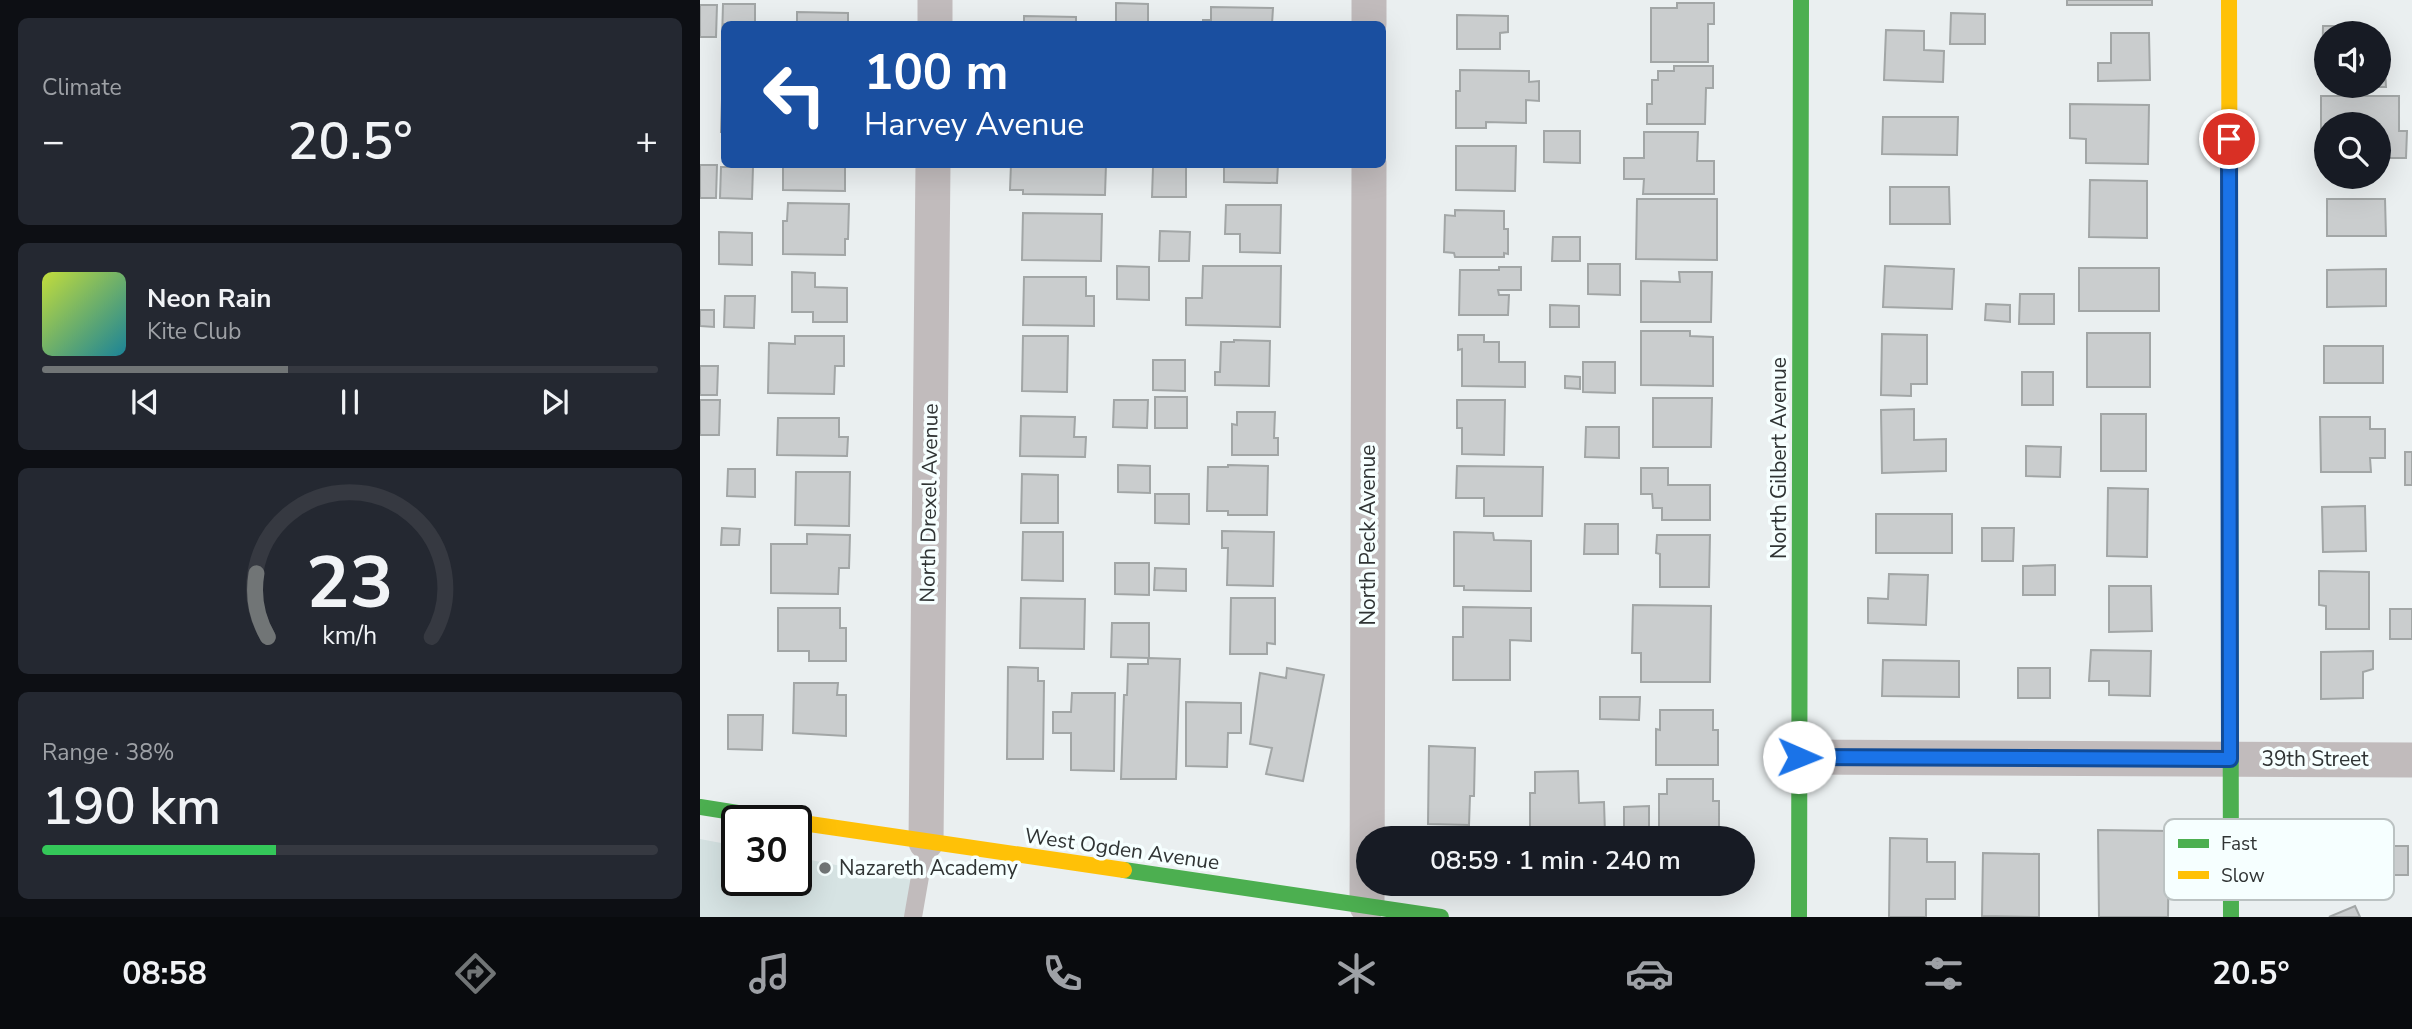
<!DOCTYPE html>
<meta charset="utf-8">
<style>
:root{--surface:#171b24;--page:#242831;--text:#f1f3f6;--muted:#9ea1a6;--line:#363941;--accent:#717576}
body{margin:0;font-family:"Nunito Sans",sans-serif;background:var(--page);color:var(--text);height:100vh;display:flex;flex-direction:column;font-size:26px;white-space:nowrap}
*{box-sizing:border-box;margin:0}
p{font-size:23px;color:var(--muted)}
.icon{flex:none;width:38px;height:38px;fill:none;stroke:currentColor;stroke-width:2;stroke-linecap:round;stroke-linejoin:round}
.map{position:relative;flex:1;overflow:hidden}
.panel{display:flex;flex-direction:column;gap:18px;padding:18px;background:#0d0f14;width:700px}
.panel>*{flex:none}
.top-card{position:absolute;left:21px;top:21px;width:665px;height:147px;border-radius:10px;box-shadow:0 7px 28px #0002;background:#1a4fa0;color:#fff;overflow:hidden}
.fabs{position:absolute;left:1614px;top:21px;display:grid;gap:14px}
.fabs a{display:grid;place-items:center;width:77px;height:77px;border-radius:50%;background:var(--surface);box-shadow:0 7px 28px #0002;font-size:35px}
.speed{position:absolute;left:21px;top:805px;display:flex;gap:14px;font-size:35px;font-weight:700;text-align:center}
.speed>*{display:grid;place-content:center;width:91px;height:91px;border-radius:50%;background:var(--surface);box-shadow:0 7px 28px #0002;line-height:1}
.speed .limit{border:4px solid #111;border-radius:10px;background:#fff;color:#111}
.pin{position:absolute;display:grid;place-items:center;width:60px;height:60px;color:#fff;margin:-30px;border:4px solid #fff;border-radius:50%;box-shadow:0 2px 7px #0007}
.me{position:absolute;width:77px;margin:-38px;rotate:91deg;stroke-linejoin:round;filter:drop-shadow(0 0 5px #0008)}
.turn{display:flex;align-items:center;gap:24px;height:147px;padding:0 28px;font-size:32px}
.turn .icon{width:91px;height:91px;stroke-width:2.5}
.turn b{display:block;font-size:49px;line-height:60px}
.big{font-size:52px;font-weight:600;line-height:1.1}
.panel .widget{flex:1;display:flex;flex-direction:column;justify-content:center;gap:10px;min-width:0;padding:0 24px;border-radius:10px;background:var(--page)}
.panel .dial{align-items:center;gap:0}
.dial svg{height:182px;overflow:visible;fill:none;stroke:var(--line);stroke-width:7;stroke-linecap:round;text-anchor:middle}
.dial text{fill:var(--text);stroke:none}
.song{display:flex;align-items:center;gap:21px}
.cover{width:84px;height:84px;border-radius:10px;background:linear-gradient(135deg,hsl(70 70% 55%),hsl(190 70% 35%))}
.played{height:7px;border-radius:4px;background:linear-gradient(90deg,var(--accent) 40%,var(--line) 40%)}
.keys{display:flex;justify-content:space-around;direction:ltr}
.heat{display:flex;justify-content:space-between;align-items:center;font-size:38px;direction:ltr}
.charge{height:10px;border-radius:5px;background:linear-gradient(90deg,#34c759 38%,var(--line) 0)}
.trip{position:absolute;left:656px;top:826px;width:399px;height:70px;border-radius:35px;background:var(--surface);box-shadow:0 7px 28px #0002;font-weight:600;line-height:70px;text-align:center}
.dock{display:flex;height:112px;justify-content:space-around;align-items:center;background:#090b0e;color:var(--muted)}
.dock .icon{width:49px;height:49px}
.dock .active{color:var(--accent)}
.dock b{font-size:32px;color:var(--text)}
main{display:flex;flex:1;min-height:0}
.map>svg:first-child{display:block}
</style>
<main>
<section class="panel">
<div class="widget"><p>Climate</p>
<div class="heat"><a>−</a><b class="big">20.5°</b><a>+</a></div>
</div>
<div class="widget">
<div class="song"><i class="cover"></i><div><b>Neon Rain</b><p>Kite Club</p></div></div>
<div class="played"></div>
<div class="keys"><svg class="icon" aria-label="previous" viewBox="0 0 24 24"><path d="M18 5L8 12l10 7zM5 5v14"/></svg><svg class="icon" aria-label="pause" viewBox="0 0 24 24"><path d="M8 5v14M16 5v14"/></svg><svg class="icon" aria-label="next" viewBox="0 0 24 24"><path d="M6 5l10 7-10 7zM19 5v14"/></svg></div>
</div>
<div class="widget dial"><svg viewBox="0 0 100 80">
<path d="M14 69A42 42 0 1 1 86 69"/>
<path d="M14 69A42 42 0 0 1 9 41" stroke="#717576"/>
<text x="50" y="56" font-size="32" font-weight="700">23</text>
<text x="50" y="72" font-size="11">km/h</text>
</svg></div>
<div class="widget"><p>Range · 38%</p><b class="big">190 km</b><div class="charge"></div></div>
</section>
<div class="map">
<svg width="1712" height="917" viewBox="0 0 1712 917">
<rect width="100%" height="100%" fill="#eaeff0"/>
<!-- built -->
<polygon fill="#d6e3e3" points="0,839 37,846 37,880 96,880 96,857 211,880 205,917 0,917"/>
<!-- building -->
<g fill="#cacdce" stroke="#a2a6a6" stroke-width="2">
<rect x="1367" y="0" width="85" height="5"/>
<polygon points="416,3 448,4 448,24 416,24"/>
<polygon points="977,3 1014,3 1014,24 1008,24 1008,62 951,62 951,8 977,8"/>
<polygon points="23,4 55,4 55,24 24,24 24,40 22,40"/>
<polygon points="0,5 17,5 16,37 0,37"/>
<polygon points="511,7 573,8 572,24 503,24 503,20 511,20"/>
<polygon points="97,12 148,13 148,24 97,24"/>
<polygon points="1251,13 1285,14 1285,44 1250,44"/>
<polygon points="757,15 808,16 808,32 800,33 800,49 757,49"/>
<polygon points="324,16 376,17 376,24 324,24"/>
<polygon points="1623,26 1653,26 1653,33 1626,33 1626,71 1622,71"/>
<polygon points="1186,30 1224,31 1224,50 1244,51 1243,82 1184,80"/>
<polygon points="1411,33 1449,33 1450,80 1398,81 1398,63 1411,63"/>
<polygon points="974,66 1013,66 1013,88 1006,88 1005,124 947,124 947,104 952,104 952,80 958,80 958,71 974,71"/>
<polygon points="1678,69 1685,69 1686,87 1663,87 1678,86"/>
<polygon points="760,70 829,71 829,82 839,81 839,101 826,100 826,123 786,122 786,128 756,128 756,91 760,91"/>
<polygon points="1621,96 1699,96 1699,131 1707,131 1706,158 1678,158 1678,124 1626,124 1626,128 1621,128"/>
<polygon points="22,99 24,99 24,132 21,132"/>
<polygon points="1370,104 1449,105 1448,164 1386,163 1386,139 1370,138"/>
<polygon points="1183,117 1258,117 1257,155 1182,154"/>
<polygon points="844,131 880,131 880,163 844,162"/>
<polygon points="944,132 998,132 997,161 1014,161 1014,194 943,194 944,179 924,179 924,158 944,158"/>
<polygon points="756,146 816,146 815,191 756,190"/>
<polygon points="83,164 145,164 145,191 83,190"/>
<polygon points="311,164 406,164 405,195 323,194 323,190 310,190"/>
<polygon points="524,164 578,164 577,183 524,182"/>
<polygon points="0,165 17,165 16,198 0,198"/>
<polygon points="21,167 53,167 52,199 20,198"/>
<polygon points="453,167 486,167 486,197 452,197"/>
<polygon points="1390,180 1447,181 1447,238 1389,237"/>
<polygon points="1190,187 1249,187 1250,224 1190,224"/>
<polygon points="937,199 1017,199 1017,260 936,259"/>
<polygon points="1627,199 1685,199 1686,236 1627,236"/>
<polygon points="88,203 149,204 148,239 145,239 145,255 83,254 83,221 87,221"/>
<polygon points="526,205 581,205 580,253 540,252 540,234 525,234"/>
<polygon points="755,210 804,211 804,229 808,229 808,254 804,253 804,257 755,257 754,253 744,252 745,215 755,216"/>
<polygon points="323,213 402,214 401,261 322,260"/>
<polygon points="460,231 490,232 489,261 459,261"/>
<polygon points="19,232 52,233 52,265 19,264"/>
<polygon points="853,237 880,237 880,261 852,261"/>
<polygon points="888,264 920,264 920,295 888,294"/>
<polygon points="417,266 449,267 449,300 417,299"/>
<polygon points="503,266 581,266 580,327 486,325 486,298 502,298"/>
<polygon points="1185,266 1254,269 1252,309 1183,307"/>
<polygon points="799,267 821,267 821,290 798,290 799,295 809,295 808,315 759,315 760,270 799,270"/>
<rect x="1379" y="268" width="80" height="43"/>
<polygon points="1686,269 1686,306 1627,307 1627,270"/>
<polygon points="92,272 115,273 115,287 147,288 147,322 113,322 113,312 92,312"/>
<polygon points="979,272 1012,272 1011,322 941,322 941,281 980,282"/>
<polygon points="324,277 386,277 386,296 394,296 394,326 323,325"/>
<polygon points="1320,294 1354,294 1354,324 1319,324"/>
<polygon points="25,296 55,296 54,328 24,327"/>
<polygon points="1286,304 1310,305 1310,322 1285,320"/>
<polygon points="850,305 879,306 879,327 850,327"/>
<polygon points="0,310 14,310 14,327 0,326"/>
<polygon points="941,331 990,331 990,336 1013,337 1013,386 941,385"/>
<rect x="1387" y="333" width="63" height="54"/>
<polygon points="1182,334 1227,335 1227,384 1211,384 1211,396 1181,395"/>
<polygon points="758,335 784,335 784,342 799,342 799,362 825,362 825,387 762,386 762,349 758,350"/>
<polygon points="95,336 144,336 144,366 135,366 134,394 68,393 69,343 95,344"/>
<polygon points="323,336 368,336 367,392 322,391"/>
<polygon points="534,340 570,341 569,386 515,385 515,372 520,372 521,342 534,342"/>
<rect x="1624" y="346" width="59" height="37"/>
<polygon points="453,360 485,360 485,391 453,390"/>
<polygon points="883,362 915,362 915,393 883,392"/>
<polygon points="0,366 18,366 17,395 0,395"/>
<rect x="1322" y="372" width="31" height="33"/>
<polygon points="865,376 880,377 880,389 865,388"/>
<rect x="455" y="397" width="32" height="31"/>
<polygon points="953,398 1012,398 1011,447 953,447"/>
<polygon points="0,400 20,400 19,435 0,435"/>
<polygon points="414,400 448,400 447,428 413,427"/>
<polygon points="757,400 805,400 804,455 762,454 762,428 757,428"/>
<polygon points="1214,409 1214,440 1246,439 1246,471 1182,473 1181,410"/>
<polygon points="537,412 575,412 574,438 578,438 578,455 532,455 532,424 537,425"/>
<rect x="1401" y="414" width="45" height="57"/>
<polygon points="321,416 375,417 374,437 386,437 385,457 320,456"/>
<polygon points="1620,417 1670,417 1670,429 1685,429 1685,458 1670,458 1671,472 1621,472"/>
<polygon points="78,418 139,418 139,437 148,437 147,456 77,455"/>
<polygon points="886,427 919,427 919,458 885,457"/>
<polygon points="1326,446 1361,447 1360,477 1326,476"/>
<rect x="1705" y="452" width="7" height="33"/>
<polygon points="418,465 450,466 450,493 418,492"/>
<polygon points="528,465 568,466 567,515 528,515 528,511 507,511 508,467 528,467"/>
<polygon points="757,466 843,467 842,516 784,516 784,498 756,498"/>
<polygon points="941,468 968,468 968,485 1010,485 1010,520 962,520 962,508 953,508 952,494 941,494"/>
<polygon points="28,469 55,469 55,497 27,496"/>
<polygon points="96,472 150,472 149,526 95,525"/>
<polygon points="322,474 358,475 358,523 321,523"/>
<polygon points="1408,488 1448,489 1447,557 1407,556"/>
<polygon points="455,494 489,494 489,524 455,523"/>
<polygon points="1665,506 1666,551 1623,552 1622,507"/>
<rect x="1176" y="514" width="76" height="39"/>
<polygon points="885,524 918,524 918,554 884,554"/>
<polygon points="22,528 40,529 39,545 21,545"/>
<polygon points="1282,528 1314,528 1313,561 1282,561"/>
<polygon points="522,531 574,532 573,586 527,585 528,548 522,548"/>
<polygon points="323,532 363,532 363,581 322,580"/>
<polygon points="754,532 793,533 794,540 831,541 831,591 764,590 764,586 754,586"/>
<polygon points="107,534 150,535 149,568 139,568 138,594 71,593 71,544 107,544"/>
<polygon points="957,535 1010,535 1009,587 960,587 960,554 956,553"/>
<polygon points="415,563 449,563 449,595 415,594"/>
<polygon points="1355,565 1355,595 1323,595 1323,566"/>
<polygon points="455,568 486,569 486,591 454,590"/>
<polygon points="1619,571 1669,572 1669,629 1626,629 1626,606 1619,605"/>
<polygon points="1189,574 1228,575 1226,625 1168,623 1168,598 1188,599"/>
<polygon points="1409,586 1451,586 1452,631 1409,632"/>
<polygon points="321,598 385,599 384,649 320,648"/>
<polygon points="531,598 575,598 575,644 567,643 567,654 530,654"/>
<polygon points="933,605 1011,606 1010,682 941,682 941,653 932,653"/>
<polygon points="763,607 831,608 831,641 810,640 810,680 753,680 753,637 763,637"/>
<polygon points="78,608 140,608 140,628 146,628 146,661 109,661 109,651 78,651"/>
<rect x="1690" y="609" width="22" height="30"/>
<polygon points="412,623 449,623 449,658 411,657"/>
<polygon points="1391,650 1451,651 1450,696 1409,695 1409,681 1389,681"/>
<polygon points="1673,651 1673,669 1663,672 1663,698 1621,699 1621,652"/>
<polygon points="448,658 480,659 476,779 421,779 424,695 427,695 428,664 448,664"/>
<polygon points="1183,660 1259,661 1259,697 1182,696"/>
<polygon points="308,667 338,668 338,681 344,681 343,759 307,759"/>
<polygon points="587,668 624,675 603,781 566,774 572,748 550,744 560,673 586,678"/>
<rect x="1318" y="668" width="32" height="30"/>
<polygon points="94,683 138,683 137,695 146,695 146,736 93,733"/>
<polygon points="372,693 415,693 414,771 371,770 371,733 353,733 353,712 371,712"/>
<polygon points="900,697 940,697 939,720 900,719"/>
<polygon points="486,702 541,703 541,733 528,733 527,767 486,766"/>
<polygon points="960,710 1013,710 1013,730 1018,730 1018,765 956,765 956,729 960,730"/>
<polygon points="28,715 63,715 62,750 28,749"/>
<polygon points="729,746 775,748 774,796 770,796 769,825 728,824"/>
<polygon points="878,771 879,803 904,802 905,834 830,834 830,793 835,793 835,772"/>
<polygon points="967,779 1013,779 1013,801 1019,801 1019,834 959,834 959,794 967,794"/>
<polygon points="949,806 949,836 924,836 924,807"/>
<polygon points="1398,830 1469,831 1468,917 1399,917"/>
<polygon points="1190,838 1227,839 1227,862 1255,862 1255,899 1226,899 1226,917 1189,917"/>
<rect x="1682" y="846" width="26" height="29"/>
<polygon points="1283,853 1339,854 1339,917 1282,916"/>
<polygon points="948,884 1014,884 1014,887 948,888"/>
<polygon points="1655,906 1660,917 1629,917"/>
</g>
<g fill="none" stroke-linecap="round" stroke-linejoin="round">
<!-- lane -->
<polyline stroke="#c1bbbc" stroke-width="18" points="213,917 226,842"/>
<!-- street -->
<g stroke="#c1bbbc" stroke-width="35">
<polyline points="235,24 235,0"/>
<polyline points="669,24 669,0"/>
<polyline points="1099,757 1712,760"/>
<polyline points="226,842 233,164"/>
<polyline points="667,906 669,164"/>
</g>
<!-- fast -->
<g stroke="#4caf50" stroke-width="16">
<polyline points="1530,352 1531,917"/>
<polyline points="0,807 88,821"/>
<polyline points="424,870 741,917"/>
<polyline points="1099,917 1101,0"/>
</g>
<!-- slow -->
<g stroke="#ffc107" stroke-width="16">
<polyline points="1529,0 1530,352"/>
<polyline points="96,822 424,870"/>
</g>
</g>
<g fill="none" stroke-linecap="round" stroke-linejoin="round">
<defs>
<polyline id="route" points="1099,757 1530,759 1529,139"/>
</defs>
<!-- route casing -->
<use href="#route" stroke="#114b97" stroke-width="18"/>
<!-- route -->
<use href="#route" stroke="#1a73e8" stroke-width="12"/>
</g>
<!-- markers -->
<circle fill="#717576" stroke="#f6ffff" stroke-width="2.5" cx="125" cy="868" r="7"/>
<g text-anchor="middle" stroke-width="7" stroke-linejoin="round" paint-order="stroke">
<!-- street labels -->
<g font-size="21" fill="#303434" stroke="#f6ffff">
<text transform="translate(1079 458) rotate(-90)" y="7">North Gilbert Avenue</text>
<text transform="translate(229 503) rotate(-89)" y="7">North Drexel Avenue</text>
<text transform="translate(668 535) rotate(-90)" y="7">North Peck Avenue</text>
<text x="1615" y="766">39th Street</text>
<text transform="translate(422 849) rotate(8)" y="7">West Ogden Avenue</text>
</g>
<!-- poi labels -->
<g font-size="21" fill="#303434" stroke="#f6ffff" text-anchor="start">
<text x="139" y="875">Nazareth Academy</text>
</g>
</g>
<!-- legend -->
<rect x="1464" y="819" width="230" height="81" rx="10" fill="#f6ffff" stroke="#bbc2c2" stroke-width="2"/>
<rect x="1478" y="839" width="31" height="9" fill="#4caf50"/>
<rect x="1478" y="871" width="31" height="8" fill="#ffc107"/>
<g font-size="19" fill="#303434">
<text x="1521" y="850">Fast</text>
<text x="1521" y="882">Slow</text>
</g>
</svg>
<div class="fabs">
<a><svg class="icon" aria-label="sound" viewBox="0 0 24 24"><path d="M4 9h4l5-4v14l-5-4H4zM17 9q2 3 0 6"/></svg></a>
<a><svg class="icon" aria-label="search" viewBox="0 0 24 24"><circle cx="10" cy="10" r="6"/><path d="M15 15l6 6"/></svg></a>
</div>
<div class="speed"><div class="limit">30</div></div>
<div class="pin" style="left:1529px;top:139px;background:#d93025"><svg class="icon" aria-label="arrive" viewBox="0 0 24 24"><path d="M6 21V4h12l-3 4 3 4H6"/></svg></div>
<svg class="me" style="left:1099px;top:757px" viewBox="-20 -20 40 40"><circle r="19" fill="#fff"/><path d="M0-13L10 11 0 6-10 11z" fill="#1a73e8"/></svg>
<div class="trip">08:59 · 1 min · 240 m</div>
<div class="top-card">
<div class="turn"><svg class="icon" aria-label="left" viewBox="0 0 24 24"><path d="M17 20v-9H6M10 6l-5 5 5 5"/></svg><div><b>100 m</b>Harvey Avenue</div></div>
</div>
</div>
</main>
<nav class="dock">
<b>08:58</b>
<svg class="icon active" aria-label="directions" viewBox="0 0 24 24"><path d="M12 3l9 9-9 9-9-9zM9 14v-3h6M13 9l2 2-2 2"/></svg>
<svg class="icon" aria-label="music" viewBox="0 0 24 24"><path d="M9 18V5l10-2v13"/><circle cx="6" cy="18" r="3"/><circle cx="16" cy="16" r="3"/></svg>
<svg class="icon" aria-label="phone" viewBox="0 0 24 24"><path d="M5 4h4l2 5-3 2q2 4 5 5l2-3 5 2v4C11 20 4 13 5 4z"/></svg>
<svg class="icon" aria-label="climate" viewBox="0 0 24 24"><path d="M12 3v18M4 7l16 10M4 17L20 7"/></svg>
<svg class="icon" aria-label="car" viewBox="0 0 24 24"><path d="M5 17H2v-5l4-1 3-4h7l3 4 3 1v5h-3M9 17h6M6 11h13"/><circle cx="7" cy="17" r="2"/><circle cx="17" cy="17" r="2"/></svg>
<svg class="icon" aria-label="filters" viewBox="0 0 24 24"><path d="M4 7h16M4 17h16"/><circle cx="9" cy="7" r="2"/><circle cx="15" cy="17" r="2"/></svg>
<b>20.5°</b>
</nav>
